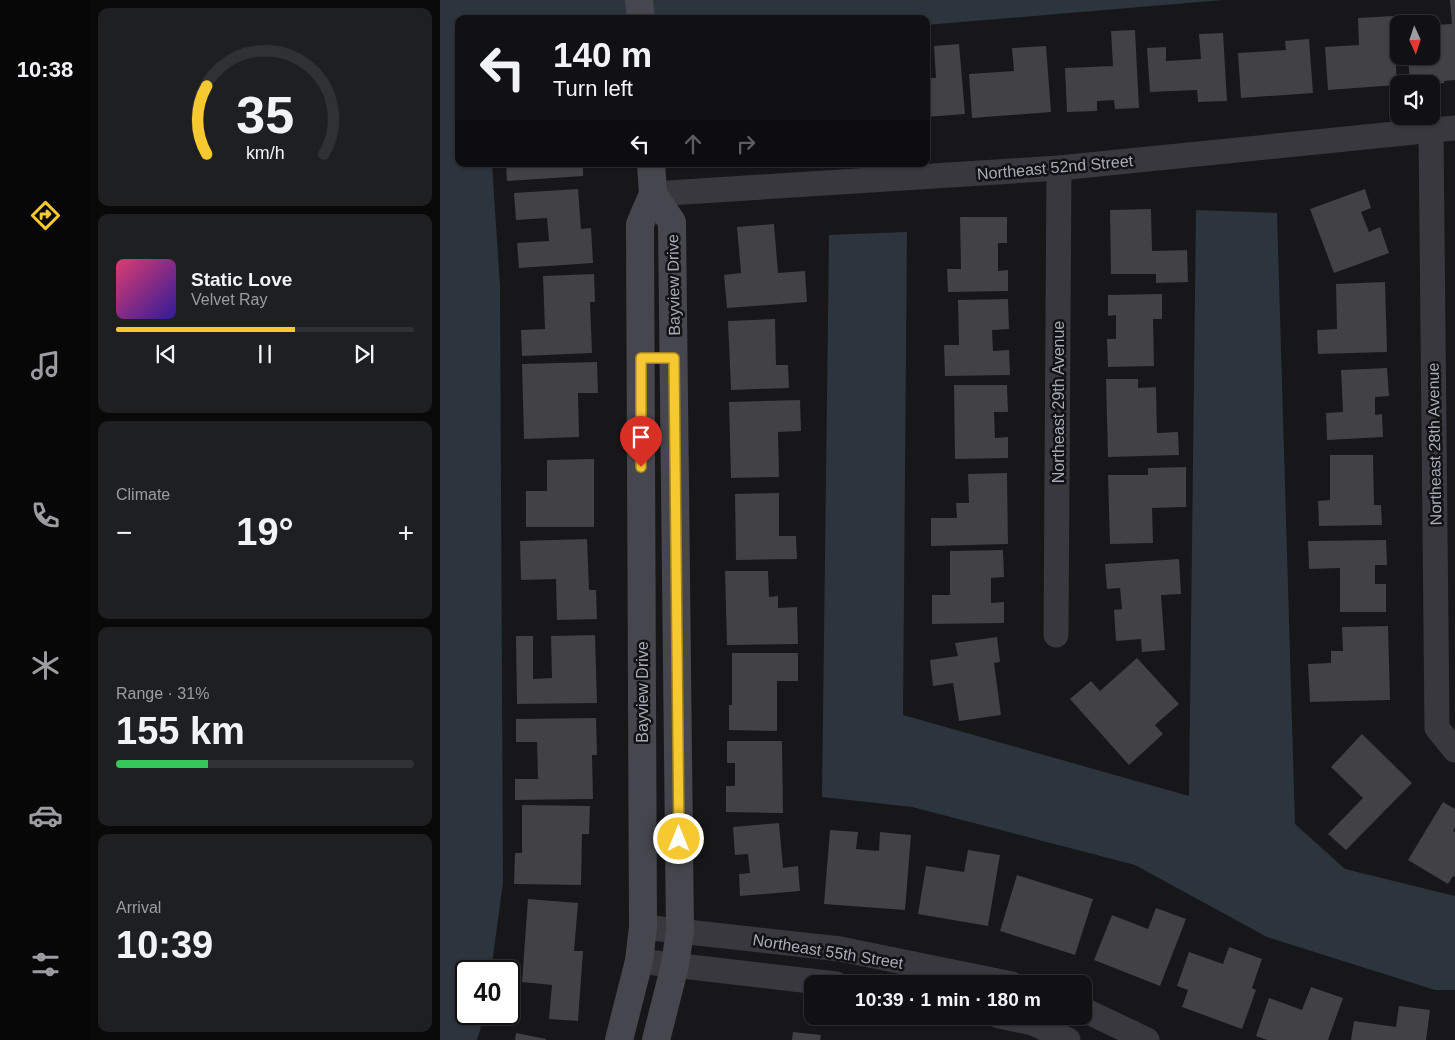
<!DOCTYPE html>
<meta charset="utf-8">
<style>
:root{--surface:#111113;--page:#1e1f21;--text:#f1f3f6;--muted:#9c9da0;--line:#303133;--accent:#f7c930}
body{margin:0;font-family:Helvetica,sans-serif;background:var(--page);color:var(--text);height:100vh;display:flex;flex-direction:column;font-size:19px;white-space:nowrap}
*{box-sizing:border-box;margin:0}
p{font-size:16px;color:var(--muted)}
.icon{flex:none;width:28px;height:28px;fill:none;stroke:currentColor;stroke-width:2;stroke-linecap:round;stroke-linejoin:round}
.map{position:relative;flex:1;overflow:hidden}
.drawer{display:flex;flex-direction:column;gap:8px;padding:8px;background:#09090a;width:350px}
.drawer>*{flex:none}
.top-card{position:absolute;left:15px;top:15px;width:475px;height:152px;border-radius:10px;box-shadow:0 1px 4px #0004,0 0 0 1px var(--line);background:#111113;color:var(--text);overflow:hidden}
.needle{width:32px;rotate:177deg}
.buttons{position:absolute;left:950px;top:15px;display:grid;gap:10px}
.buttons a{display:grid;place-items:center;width:50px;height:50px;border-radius:10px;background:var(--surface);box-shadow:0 1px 4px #0004,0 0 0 1px var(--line);font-size:25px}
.speed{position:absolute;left:15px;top:960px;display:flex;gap:10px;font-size:25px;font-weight:700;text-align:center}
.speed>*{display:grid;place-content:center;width:65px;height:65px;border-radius:50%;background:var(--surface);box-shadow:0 1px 4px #0004,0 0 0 1px var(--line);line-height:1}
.speed .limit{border:2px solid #111;border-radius:8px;background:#fff;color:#111}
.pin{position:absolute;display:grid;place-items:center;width:42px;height:42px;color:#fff;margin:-51px -21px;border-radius:50% 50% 50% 0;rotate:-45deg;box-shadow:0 0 5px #0007}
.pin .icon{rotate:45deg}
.me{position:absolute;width:55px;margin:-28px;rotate:0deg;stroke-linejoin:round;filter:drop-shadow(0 0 4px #0008)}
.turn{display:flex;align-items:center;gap:18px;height:105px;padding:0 15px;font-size:22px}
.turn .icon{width:65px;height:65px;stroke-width:2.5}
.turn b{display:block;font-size:35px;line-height:42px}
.lanes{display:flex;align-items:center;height:48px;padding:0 15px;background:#0003;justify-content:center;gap:25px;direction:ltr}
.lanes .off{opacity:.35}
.big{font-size:38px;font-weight:700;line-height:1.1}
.drawer .card{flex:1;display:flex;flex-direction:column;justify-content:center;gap:8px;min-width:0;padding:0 18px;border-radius:10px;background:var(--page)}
.drawer .dial{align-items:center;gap:0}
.dial svg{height:130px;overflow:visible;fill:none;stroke:var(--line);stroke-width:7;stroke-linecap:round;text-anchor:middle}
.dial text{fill:var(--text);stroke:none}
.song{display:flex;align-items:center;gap:15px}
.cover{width:60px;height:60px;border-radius:8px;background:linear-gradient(135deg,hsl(340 70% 55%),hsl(250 70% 35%))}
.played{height:5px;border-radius:2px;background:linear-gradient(90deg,var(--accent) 60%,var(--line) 60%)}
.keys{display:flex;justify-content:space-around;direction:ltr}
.heat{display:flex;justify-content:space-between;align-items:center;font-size:28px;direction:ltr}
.charge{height:8px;border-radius:4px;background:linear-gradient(90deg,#34c759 31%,var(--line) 0)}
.trip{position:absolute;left:364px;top:975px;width:288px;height:50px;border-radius:10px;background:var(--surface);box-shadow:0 1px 4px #0004,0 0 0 1px var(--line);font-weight:700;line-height:50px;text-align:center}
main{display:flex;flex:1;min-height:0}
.tab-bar{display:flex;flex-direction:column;width:90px;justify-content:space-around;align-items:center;background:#070708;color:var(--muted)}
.tab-bar .icon{width:35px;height:35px}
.tab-bar .current{color:var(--accent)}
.tab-bar b{font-size:22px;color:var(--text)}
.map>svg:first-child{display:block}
</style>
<main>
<nav class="tab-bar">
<b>10:38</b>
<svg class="icon current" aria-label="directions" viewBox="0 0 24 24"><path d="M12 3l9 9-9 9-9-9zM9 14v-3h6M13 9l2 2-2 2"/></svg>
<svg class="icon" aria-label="music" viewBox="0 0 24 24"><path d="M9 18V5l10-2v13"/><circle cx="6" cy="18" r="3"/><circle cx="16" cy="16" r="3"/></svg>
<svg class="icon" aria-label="phone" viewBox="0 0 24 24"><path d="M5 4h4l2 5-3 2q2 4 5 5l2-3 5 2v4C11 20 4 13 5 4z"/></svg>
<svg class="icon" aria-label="climate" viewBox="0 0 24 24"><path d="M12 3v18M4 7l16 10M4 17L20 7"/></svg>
<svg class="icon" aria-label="car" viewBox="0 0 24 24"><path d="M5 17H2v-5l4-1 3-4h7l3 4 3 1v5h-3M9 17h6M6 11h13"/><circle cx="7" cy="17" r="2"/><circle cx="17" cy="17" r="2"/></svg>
<svg class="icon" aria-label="filters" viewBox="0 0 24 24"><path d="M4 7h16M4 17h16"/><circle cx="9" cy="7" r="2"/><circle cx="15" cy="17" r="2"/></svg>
</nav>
<section class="drawer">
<div class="card dial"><svg viewBox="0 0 100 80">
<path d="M14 69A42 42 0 1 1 86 69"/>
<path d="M14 69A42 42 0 0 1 14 27" stroke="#f7c930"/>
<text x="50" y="56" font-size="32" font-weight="700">35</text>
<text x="50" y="72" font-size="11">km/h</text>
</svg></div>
<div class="card">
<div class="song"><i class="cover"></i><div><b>Static Love</b><p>Velvet Ray</p></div></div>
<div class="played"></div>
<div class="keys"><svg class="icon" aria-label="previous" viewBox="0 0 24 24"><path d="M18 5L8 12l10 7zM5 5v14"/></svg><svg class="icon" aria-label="pause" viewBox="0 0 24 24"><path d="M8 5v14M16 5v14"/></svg><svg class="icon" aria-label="next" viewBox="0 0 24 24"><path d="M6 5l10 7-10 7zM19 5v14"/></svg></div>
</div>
<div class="card"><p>Climate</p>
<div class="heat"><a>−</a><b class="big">19°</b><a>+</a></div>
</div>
<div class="card"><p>Range · 31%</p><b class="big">155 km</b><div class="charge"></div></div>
<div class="card"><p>Arrival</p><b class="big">10:39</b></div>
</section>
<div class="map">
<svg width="1015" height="1040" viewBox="0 0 1015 1040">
<rect width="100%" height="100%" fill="#171719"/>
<!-- water -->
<g fill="#2c343d">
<polygon points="0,0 783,0 486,25 486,19 19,19 19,164 52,164 60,286 63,883 51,971 26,971 26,1014 45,1014 37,1040 0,1040"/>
<polygon points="756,210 837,213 855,824 905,869 1015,896 1015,990 995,990 827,937 695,865 472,807 382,797 389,235 467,232 463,715 749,796"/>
</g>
<!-- building -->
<g fill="#414146">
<polygon points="1010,0 1015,0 1015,80 1004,81 1004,83 970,84 968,56 991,56 991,25 1012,24"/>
<polygon points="953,16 957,85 888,90 885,47 919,45 918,18"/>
<polygon points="695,30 699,108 675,109 674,100 657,101 657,111 627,112 625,68 673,66 671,31"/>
<polygon points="783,33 787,101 758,102 757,90 710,92 707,48 726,47 726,61 761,59 759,34"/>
<polygon points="869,39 873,93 801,98 798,53 846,50 845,41"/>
<polygon points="519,44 525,114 486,117 486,78 496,78 494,46"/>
<polygon points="606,46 611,112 532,118 529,74 574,71 572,48"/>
<polygon points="66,164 143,164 143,176 67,181"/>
<polygon points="138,189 141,229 151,228 153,263 79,268 77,243 109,241 107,218 76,220 74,193"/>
<polygon points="925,189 931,208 921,212 929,232 940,227 949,253 894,273 870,209"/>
<polygon points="711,209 712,251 747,250 748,282 716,283 716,274 671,274 670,210"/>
<polygon points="520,217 567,217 567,243 558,243 558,271 568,270 568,291 508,292 507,269 521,269"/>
<polygon points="334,224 338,273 365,271 367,302 287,308 284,275 301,273 297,227"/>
<polygon points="154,274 155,302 150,302 152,353 82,356 81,330 105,329 103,276"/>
<polygon points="945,282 947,352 878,354 877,330 897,329 896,284"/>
<polygon points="722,294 722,319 713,319 714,366 668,367 667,339 676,339 676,315 668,316 668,295"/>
<polygon points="568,299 569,329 552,330 553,351 569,350 570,375 505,376 504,345 519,345 518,300"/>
<polygon points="335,319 336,365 348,365 349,388 291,390 288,321"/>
<polygon points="157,362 158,393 138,393 139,437 84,439 82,364"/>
<polygon points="947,368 949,396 935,397 935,415 942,414 943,437 887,440 886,413 903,412 901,370"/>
<polygon points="666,379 698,379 698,388 716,387 717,433 738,432 739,455 668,457"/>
<polygon points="514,385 567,385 568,412 554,412 555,438 568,437 568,458 515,459"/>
<polygon points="360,400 361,431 338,432 339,477 291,478 289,402"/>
<polygon points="890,455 933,455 934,505 941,505 942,525 879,526 878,501 890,500"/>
<polygon points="154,459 154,527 86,527 86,491 107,491 107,460"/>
<polygon points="746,467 746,507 712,508 713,543 670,544 668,475 708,475 708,468"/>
<polygon points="567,473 568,544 491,546 491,518 517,518 516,503 529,503 528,474"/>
<polygon points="339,493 339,536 356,536 357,559 296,560 295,494"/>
<polygon points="147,539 149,590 156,590 157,619 117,620 116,579 81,580 80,541"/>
<polygon points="946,540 947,565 935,565 935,584 946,584 946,612 900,612 900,568 869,569 868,541"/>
<polygon points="563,550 564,577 551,578 551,603 564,602 564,623 492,624 492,595 510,595 510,551"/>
<polygon points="739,559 741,594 721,595 725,650 702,652 701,639 676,641 674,610 682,609 680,588 667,589 665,564"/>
<polygon points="285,571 328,571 329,597 338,596 338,608 357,607 358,644 287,645"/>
<polygon points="948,626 950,700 870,702 868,664 891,663 891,651 903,651 902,627"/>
<polygon points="155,635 157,703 77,704 76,636 93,636 93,679 112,678 111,636"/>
<polygon points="557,637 560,662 554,663 561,715 519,721 513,683 493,686 490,660 518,656 515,643"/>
<polygon points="292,653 358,653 358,681 337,681 337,731 289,730 289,705 292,705"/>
<polygon points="697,658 739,704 715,725 723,734 689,765 630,699 651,681 660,691"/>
<polygon points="156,718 157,755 152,755 153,799 75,800 75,779 98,779 97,742 76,742 76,719"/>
<polygon points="922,734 972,783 906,850 888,834 923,798 891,767"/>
<polygon points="287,741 342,741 343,813 286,812 286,786 295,786 295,763 287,763"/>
<polygon points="1003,802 1015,809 1015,827 1013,831 1015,832 1015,877 1013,876 1008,884 968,860"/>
<polygon points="82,805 150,806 149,834 142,834 141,885 74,884 75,853 82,853"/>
<polygon points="339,823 343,868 358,866 360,891 300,896 299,874 310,873 308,854 295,855 293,827"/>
<polygon points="390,830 418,832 416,849 439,851 440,832 471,835 465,910 384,904"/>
<polygon points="528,850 560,855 548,926 478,914 486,866 524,872"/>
<polygon points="577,875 653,899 635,955 560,931"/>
<polygon points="88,899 138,903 134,951 143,951 138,1021 109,1019 112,985 82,982"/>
<polygon points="716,908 746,919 720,986 654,960 672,915 708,929"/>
<polygon points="789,947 822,959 812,988 816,990 802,1029 742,1007 748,990 737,986 749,952 783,964"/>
<polygon points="871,987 903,998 888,1040 827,1040 816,1036 829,998 862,1010"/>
<polygon points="959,1006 990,1010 986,1040 911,1040 914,1021 956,1027"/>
<polygon points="353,1032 381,1035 380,1040 352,1040"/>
<polygon points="76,1033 106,1039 106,1040 75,1040"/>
</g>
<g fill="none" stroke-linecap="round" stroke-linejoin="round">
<!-- street -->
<g stroke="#38383e" stroke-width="25">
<polyline points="991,131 997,728 1015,750"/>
<polyline points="213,194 619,168 1015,128"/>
<polyline points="616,635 619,168"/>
<polyline points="203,927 400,949 572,984"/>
<polyline points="199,961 396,984"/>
<polyline points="642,1009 707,1040"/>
<polyline points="559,1016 593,1023 628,1040"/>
</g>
<!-- secondary -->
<g stroke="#46474e" stroke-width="28">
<polyline points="199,0 201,19"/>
<polyline points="213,194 232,222 240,931 235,965 216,1040"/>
<polyline points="179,1040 199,961 203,927 200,224 213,194 211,164"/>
</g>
</g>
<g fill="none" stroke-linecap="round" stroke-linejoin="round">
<defs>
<polyline id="route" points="201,467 201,358 234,358 239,839"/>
</defs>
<!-- route casing -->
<use href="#route" stroke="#a1831f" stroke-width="12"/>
<!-- route -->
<use href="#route" stroke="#f7c930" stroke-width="9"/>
</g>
<g text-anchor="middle" stroke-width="5" stroke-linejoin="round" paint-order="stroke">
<!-- street labels -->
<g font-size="16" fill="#a8acb9" stroke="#121214">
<text transform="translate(615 167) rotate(-5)" y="6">Northeast 52nd Street</text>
<text transform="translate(233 285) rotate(-91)" y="6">Bayview Drive</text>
<text transform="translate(618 402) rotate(-90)" y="6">Northeast 29th Avenue</text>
<text transform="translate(994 444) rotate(-91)" y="6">Northeast 28th Avenue</text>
<text transform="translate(202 692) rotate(-90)" y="6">Bayview Drive</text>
<text transform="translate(388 951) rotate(9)" y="6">Northeast 55th Street</text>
</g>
</g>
</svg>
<div class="buttons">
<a><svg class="needle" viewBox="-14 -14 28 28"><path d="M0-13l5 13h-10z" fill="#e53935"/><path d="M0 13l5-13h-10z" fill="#9c9da0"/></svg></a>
<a><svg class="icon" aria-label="sound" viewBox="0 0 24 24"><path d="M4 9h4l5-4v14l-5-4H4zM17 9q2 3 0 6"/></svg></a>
</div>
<div class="speed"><div class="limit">40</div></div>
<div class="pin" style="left:201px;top:467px;background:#d93025"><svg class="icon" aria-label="arrive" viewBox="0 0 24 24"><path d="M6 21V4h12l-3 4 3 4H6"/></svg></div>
<svg class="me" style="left:239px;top:839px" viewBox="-20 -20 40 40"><circle r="17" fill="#f7c930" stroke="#fff" stroke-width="3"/><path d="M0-11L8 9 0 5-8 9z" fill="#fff"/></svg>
<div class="trip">10:39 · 1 min · 180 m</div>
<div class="top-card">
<div class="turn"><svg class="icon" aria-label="left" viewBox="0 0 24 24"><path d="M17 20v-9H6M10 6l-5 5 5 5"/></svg><div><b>140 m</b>Turn left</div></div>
<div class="lanes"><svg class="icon" aria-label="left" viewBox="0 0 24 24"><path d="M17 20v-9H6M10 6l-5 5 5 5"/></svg><svg class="icon off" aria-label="ahead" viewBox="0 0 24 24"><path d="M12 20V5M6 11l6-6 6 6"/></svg><svg class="icon off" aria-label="right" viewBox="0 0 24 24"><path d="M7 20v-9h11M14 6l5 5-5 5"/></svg></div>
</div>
</div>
</main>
